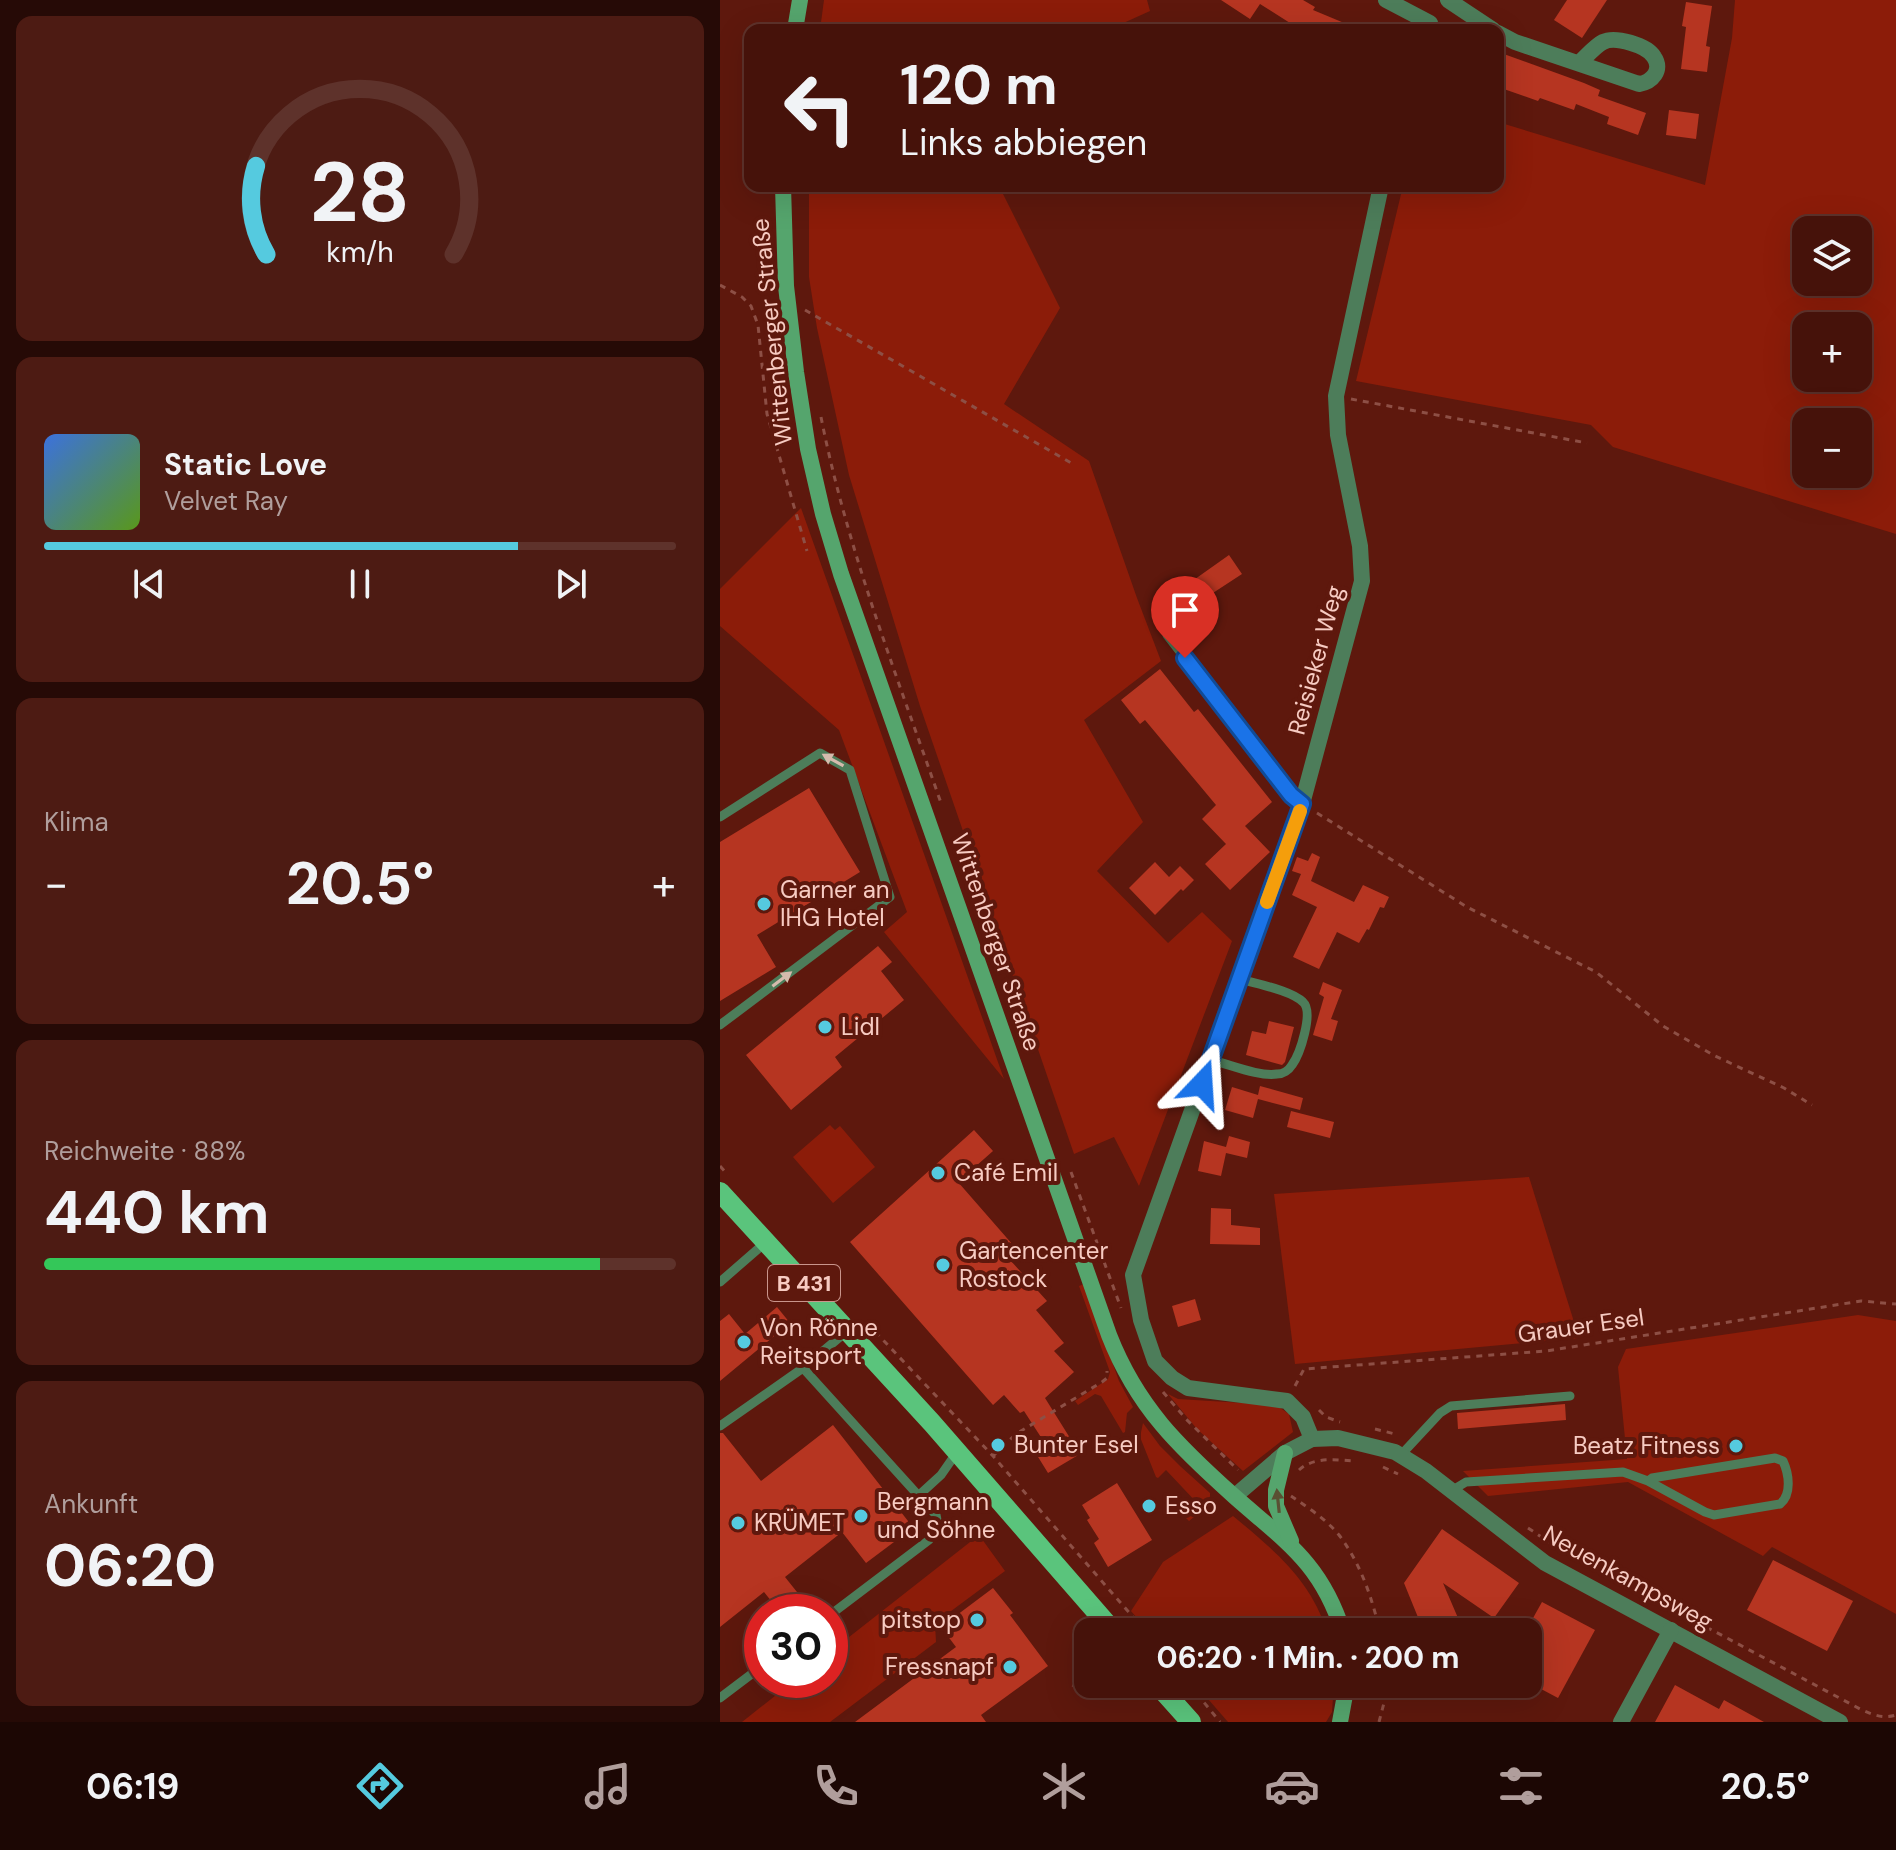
<!DOCTYPE html>
<html lang="de">
<meta charset="utf-8">
<style>
:root{--surface:#46120a;--page:#4d1b13;--text:#f1f3f6;--muted:#b09e9c;--line:#5e322b;--accent:#55cadf}
body{margin:0;font-family:"DM Sans",sans-serif;background:var(--page);color:var(--text);height:100vh;display:flex;flex-direction:column;font-size:30px;white-space:nowrap}
*{box-sizing:border-box;margin:0}
p{font-size:26px;color:var(--muted)}
.icon{flex:none;width:44px;height:44px;fill:none;stroke:currentColor;stroke-width:2;stroke-linecap:round;stroke-linejoin:round}
.map{position:relative;flex:1;overflow:hidden}
.side{display:flex;flex-direction:column;gap:16px;padding:16px;background:#260a06;width:720px}
.side>*{flex:none}
.hud{position:absolute;left:24px;top:24px;width:760px;height:168px;border-radius:16px;box-shadow:0 8px 32px #0002,0 0 0 2px var(--line);background:#46120a;color:var(--text);overflow:hidden}
.controls{position:absolute;left:1072px;top:216px;display:grid;gap:16px}
.controls a{display:grid;place-items:center;width:80px;height:80px;border-radius:16px;background:var(--surface);box-shadow:0 8px 32px #0002,0 0 0 2px var(--line);font-size:40px}
.speed{position:absolute;left:24px;top:1594px;display:flex;gap:16px;font-size:40px;font-weight:700;text-align:center}
.speed>*{display:grid;place-content:center;width:104px;height:104px;border-radius:50%;background:var(--surface);box-shadow:0 8px 32px #0002,0 0 0 2px var(--line);line-height:1}
.speed .limit{border:12px solid #d22;background:#fff;color:#111}
.pin{position:absolute;display:grid;place-items:center;width:68px;height:68px;color:#fff;margin:-82px -34px;border-radius:50% 50% 50% 0;rotate:-45deg;box-shadow:0 0 8px #0007}
.pin .icon{rotate:45deg}
.me{position:absolute;width:88px;margin:-44px;rotate:20deg;stroke-linejoin:round;filter:drop-shadow(0 0 6px #0008)}
.turn{display:flex;align-items:center;gap:28px;height:168px;padding:0 24px;font-size:36px}
.turn .icon{width:104px;height:104px;stroke-width:2.5}
.turn b{display:block;font-size:56px;line-height:68px}
.big{font-size:60px;font-weight:700;line-height:1.1}
.side .card{flex:1;display:flex;flex-direction:column;justify-content:center;gap:12px;min-width:0;padding:0 28px;border-radius:16px;background:var(--page)}
.side .dial{align-items:center;gap:0}
.dial svg{height:208px;overflow:visible;fill:none;stroke:var(--line);stroke-width:7;stroke-linecap:round;text-anchor:middle}
.dial text{fill:var(--text);stroke:none}
.song{display:flex;align-items:center;gap:24px}
.cover{width:96px;height:96px;border-radius:12px;background:linear-gradient(135deg,hsl(220 70% 55%),hsl(90 70% 35%))}
.played{height:8px;border-radius:4px;background:linear-gradient(90deg,var(--accent) 75%,var(--line) 75%)}
.keys{display:flex;justify-content:space-around;direction:ltr}
.heat{display:flex;justify-content:space-between;align-items:center;font-size:44px;direction:ltr}
.charge{height:12px;border-radius:6px;background:linear-gradient(90deg,#34c759 88%,var(--line) 0)}
.trip{position:absolute;left:354px;top:1618px;width:468px;height:80px;border-radius:16px;background:var(--surface);box-shadow:0 8px 32px #0002,0 0 0 2px var(--line);font-weight:700;line-height:80px;text-align:center}
.dock{display:flex;height:128px;justify-content:space-around;align-items:center;background:#1c0704;color:var(--muted)}
.dock .icon{width:56px;height:56px}
.dock .on{color:var(--accent)}
.dock b{font-size:36px;color:var(--text)}
main{display:flex;flex:1;min-height:0}
.map>svg:first-child{display:block}
</style>
<main>
<section class="side">
<div class="card dial"><svg viewBox="0 0 100 80">
<path d="M14 69A42 42 0 1 1 86 69"/>
<path d="M14 69A42 42 0 0 1 10 35" stroke="#55cadf"/>
<text x="50" y="56" font-size="32" font-weight="700">28</text>
<text x="50" y="72" font-size="11">km/h</text>
</svg></div>
<div class="card">
<div class="song"><i class="cover"></i><div><b>Static Love</b><p>Velvet Ray</p></div></div>
<div class="played"></div>
<div class="keys"><svg class="icon" aria-label="previous" viewBox="0 0 24 24"><path d="M18 5L8 12l10 7zM5 5v14"/></svg><svg class="icon" aria-label="pause" viewBox="0 0 24 24"><path d="M8 5v14M16 5v14"/></svg><svg class="icon" aria-label="next" viewBox="0 0 24 24"><path d="M6 5l10 7-10 7zM19 5v14"/></svg></div>
</div>
<div class="card"><p>Klima</p>
<div class="heat"><a>−</a><b class="big">20.5°</b><a>+</a></div>
</div>
<div class="card"><p>Reichweite · 88%</p><b class="big">440 km</b><div class="charge"></div></div>
<div class="card"><p>Ankunft</p><b class="big">06:20</b></div>
</section>
<div class="map">
<svg width="1176" height="1722" viewBox="0 0 1176 1722">
<rect width="100%" height="100%" fill="#5e180d"/>
<!-- green -->
<g fill="#8c1c09" fill-rule="evenodd">
<polygon points="104,0 427,0 430,11 388,30 100,30"/>
<path d="M1015,0H1176V534L893,447L871,425L636,381L683,186H778V122L985,185L1012,38ZM1086,230H1138V282H1086ZM1086,326H1138V378H1086ZM1086,422H1138V474H1086Z"/>
<polygon points="89,186 279,186 340,308 284,404 369,461 417,598 441,661 364,720 423,822 377,871 448,943 482,912 512,941 419,1186 394,1137 354,1154 200,706 129,475 97,328 89,277"/>
<polygon points="81,508 284,1079 164,932 187,912 119,730 0,626 0,589"/>
<polygon points="110,1125 115,1130 120,1126 155,1167 113,1203 73,1157"/>
<polygon points="809,1177 859,1338 575,1364 554,1194"/>
<polygon points="364,1284 399,1381 413,1407 407,1413 405,1432 403,1433 381,1396 375,1394 358,1405 355,1401 388,1379 390,1372 359,1286"/>
<polygon points="1138,1315 1176,1321 1176,1614 1052,1547 1043,1556 908,1482 768,1496 743,1471 907,1459 898,1367 906,1349"/>
<polygon points="448,1394 458,1399 556,1405 569,1414 573,1432 523,1471 477,1429"/>
<path d="M423,1423L440,1446L460,1466L490,1493C491,1506 478,1514 469,1521L466,1518L479,1505L446,1470L438,1478L436,1477L420,1437Z"/>
<path d="M513,1516C554,1550 591,1580 607,1632H429L411,1611L443,1562Z"/>
<polygon points="259,1535 285,1571 215,1623 216,1642 110,1722 22,1722 75,1680 110,1680 110,1652"/>
<polygon points="475,1684 614,1684 612,1712 606,1722 508,1722"/>
</g>
<!-- building -->
<g fill="#b63521">
<polygon points="501,0 583,0 595,7 593,10 641,30 581,30 540,4 530,19"/>
<polygon points="847,0 887,0 862,38 834,20"/>
<polygon points="966,2 992,6 986,46 990,47 987,72 961,69 966,27 962,26"/>
<polygon points="781,53 864,83 880,90 878,96 926,113 918,135 887,124 889,117 856,104 854,110 820,98 818,101 778,87 778,60"/>
<polygon points="949,110 979,114 976,139 946,135"/>
<polygon points="509,555 522,574 473,606 461,589"/>
<polygon points="440,669 474,712 478,709 552,802 525,826 550,852 510,890 485,864 506,844 482,819 496,805 425,720 420,724 401,700"/>
<polygon points="89,788 140,872 37,935 56,967 0,1001 0,842"/>
<polygon points="592,853 600,857 591,881 634,902 643,885 669,897 664,908 660,907 649,930 647,929 639,943 617,932 599,969 573,957 597,907 572,895 581,874 572,871 577,857 588,861"/>
<polygon points="435,862 449,877 460,866 474,880 463,891 461,889 435,915 409,888"/>
<polygon points="158,946 172,962 161,971 184,1000 115,1057 122,1067 71,1110 26,1055"/>
<polygon points="603,982 622,990 611,1019 618,1021 612,1041 593,1035 604,997 599,994"/>
<polygon points="549,1021 574,1027 565,1062 562,1065 526,1055 532,1031 546,1034"/>
<polygon points="540,1086 583,1098 580,1110 538,1099 533,1118 505,1110 512,1087 538,1095"/>
<polygon points="571,1111 614,1122 610,1138 567,1127"/>
<polygon points="254,1130 273,1151 238,1182 300,1253 291,1261 327,1301 316,1310 344,1343 334,1351 354,1372 325,1398 360,1454 328,1473 315,1452 326,1445 304,1411 300,1413 284,1395 273,1405 130,1242"/>
<polygon points="509,1136 530,1142 527,1158 506,1153 501,1176 478,1171 484,1141 506,1147"/>
<polygon points="491,1208 511,1209 511,1225 540,1228 540,1245 490,1244"/>
<polygon points="475,1299 481,1320 458,1327 452,1306"/>
<polygon points="57,1307 70,1323 0,1381 0,1321 9,1314 25,1334"/>
<polygon points="845,1404 846,1420 738,1429 737,1413"/>
<polygon points="113,1425 188,1521 186,1533 146,1563 122,1532 65,1577 93,1612 60,1612 44,1592 0,1627 0,1433 3,1433 41,1481"/>
<polygon points="397,1483 432,1540 388,1567 374,1543 379,1539 367,1520 370,1518 362,1505"/>
<polygon points="722,1529 799,1583 774,1618 723,1583 744,1632 704,1632 684,1583"/>
<polygon points="1053,1560 1133,1601 1107,1651 1027,1610"/>
<polygon points="273,1588 293,1613 290,1615 328,1666 261,1715 266,1722 135,1722 236,1647 221,1627"/>
<polygon points="822,1602 875,1630 838,1698 808,1682 808,1627"/>
<polygon points="955,1685 999,1709 1004,1700 1044,1722 935,1722"/>
</g>
<g fill="none" stroke-linecap="round" stroke-linejoin="round">
<!-- path -->
<g stroke="#8d4f45" stroke-width="3" stroke-dasharray="6 6" stroke-linecap="butt">
<polyline points="0,285 22,297 31,306 38,325 47,414 87,551"/>
<polyline points="85,310 353,464"/>
<polyline points="631,399 867,443"/>
<path d="M101,417C127,549 177,676 221,803"/>
<polyline points="597,813 747,907 876,972 943,1026 995,1056 1064,1088 1092,1105"/>
<polyline points="0,1166 8,1175"/>
<polyline points="351,1172 401,1308"/>
<polyline points="147,1323 273,1456 426,1632"/>
<polyline points="575,1386 584,1369 826,1351 1141,1301 1176,1304"/>
<polyline points="443,1392 466,1419 518,1470"/>
<polyline points="599,1410 606,1417 620,1422"/>
<polyline points="655,1429 675,1434"/>
<polyline points="273,1456 296,1434 382,1382 387,1378 387,1371"/>
<polyline points="663,1467 678,1474"/>
<path d="M579,1470C594,1456 617,1460 636,1461"/>
<path d="M571,1496C587,1507 606,1519 619,1535C641,1564 652,1598 660,1632"/>
<path d="M808,1528L838,1548L1142,1710C1154,1715 1163,1719 1176,1715"/>
<polyline points="469,1684 500,1722"/>
<polyline points="353,1687 368,1660"/>
<polyline points="659,1722 665,1699 665,1684"/>
</g>
<!-- lane -->
<g stroke="#4d7d5a" stroke-width="9">
<polyline points="447,635 571,795 582,804"/>
<polyline points="0,817 100,753 130,770 170,897 0,1025"/>
<path d="M491,1060C509,1064 539,1077 557,1074C563,1074 569,1070 572,1065C580,1054 594,1012 583,1002C571,990 536,984 520,979"/>
<polyline points="0,1282 46,1242"/>
<polyline points="83,1368 216,1515 218,1525 209,1540 110,1615"/>
<polyline points="0,1426 83,1368 127,1331"/>
<polyline points="680,1456 720,1413 731,1406 850,1396"/>
<path d="M731,1491L746,1482L903,1472L928,1481L985,1512L994,1515L1060,1504C1072,1494 1069,1474 1063,1461L1055,1458L932,1478L928,1481"/>
<polyline points="198,1496 221,1475 237,1452"/>
<polyline points="0,1698 42,1666"/>
</g>
<!-- street -->
<g stroke="#4d7d5a" stroke-width="16">
<polyline points="666,0 710,23"/>
<polyline points="728,0 773,30"/>
<path d="M778,33L795,42L919,84C932,82 943,70 934,57C927,45 895,36 883,42C875,46 866,57 859,63"/>
<polyline points="592,1439 583,1417 567,1401 468,1388 452,1378 435,1361 421,1320 413,1275 582,804 642,581 640,546 618,435 616,396 661,186"/>
<polyline points="515,1496 565,1453 592,1439 618,1438 675,1452 706,1471 825,1563 1120,1722"/>
<polyline points="901,1722 951,1630"/>
</g>
<!-- secondary -->
<g stroke="#55a56d" stroke-width="16">
<polyline points="75,30 80,0"/>
<path d="M63,186L66,286L76,372L88,449L103,514L121,574L389,1335C417,1407 459,1447 515,1497C566,1542 601,1563 623,1632"/>
<polyline points="565,1453 556,1490 556,1506 571,1541"/>
<polyline points="620,1722 627,1684"/>
</g>
<!-- primary -->
<g stroke="#5ac47c" stroke-width="20">
<polyline points="0,1192 212,1423 394,1632"/>
<polyline points="437,1684 471,1722"/>
</g>
</g>
<!-- one-way arrows -->
<defs><path id="oneway-solid" d="M-6-.8H1V-3.2L6.5 0L1 3.2V.8H-6Z" transform="scale(2)"/></defs>
<g fill="#d5bbad">
<use href="#oneway-solid" transform="translate(113 760) rotate(-151)"/>
<use href="#oneway-solid" transform="translate(62 979) rotate(-37)"/>
</g>
<use fill="#5a5033" href="#oneway-solid" transform="translate(558 1501) rotate(-96)"/>
<g fill="none" stroke-linecap="round" stroke-linejoin="round">
<defs>
<polyline id="route" points="465,658 571,795 582,804 482,1084"/>
</defs>
<!-- route casing -->
<use href="#route" stroke="#114b97" stroke-width="20"/>
<!-- route -->
<use href="#route" stroke="#1a73e8" stroke-width="14"/>
<!-- slow -->
<polyline stroke="#f59e0b" stroke-width="14" points="547,902 580,811"/>
</g>
<!-- markers -->
<g fill="#55cadf" stroke="#5e180d" stroke-width="3">
<circle cx="44" cy="904" r="8"/>
<circle cx="105" cy="1027" r="8"/>
<circle cx="218" cy="1173" r="8"/>
<circle cx="223" cy="1265" r="8"/>
<circle cx="24" cy="1342" r="8"/>
<circle cx="278" cy="1445" r="8"/>
<circle cx="1016" cy="1446" r="8"/>
<circle cx="429" cy="1506" r="8"/>
<circle cx="141" cy="1516" r="8"/>
<circle cx="18" cy="1523" r="8"/>
<circle cx="257" cy="1620" r="8"/>
<circle cx="290" cy="1667" r="8"/>
</g>
<g text-anchor="middle" stroke-width="8" stroke-linejoin="round" paint-order="stroke">
<!-- shield labels -->
<rect fill="#5e180d" stroke="#c9958c" stroke-width="2" x="48" y="1265" width="72" height="36" rx="6"/>
<g font-size="22" font-weight="bold" fill="#f7cbc2">
<text x="84" y="1291">B 431</text>
</g>
<!-- street labels -->
<g font-size="24" fill="#f7cbc2" stroke="#5e180d">
<text transform="translate(52 332) rotate(-96)" y="8">Wittenberger Straße</text>
<text transform="translate(596 660) rotate(-75)" y="8">Reisieker Weg</text>
<text transform="translate(276 942) rotate(71)" y="8">Wittenberger Straße</text>
<text transform="translate(861 1326) rotate(-8)" y="8">Grauer Esel</text>
<text transform="translate(908 1578) rotate(29)" y="8">Neuenkampsweg</text>
</g>
<!-- poi labels -->
<g font-size="24" fill="#f7cbc2" stroke="#5e180d" text-anchor="start">
<text x="60" y="898">Garner an<tspan x="60" dy="28">IHG Hotel</tspan></text>
<text x="121" y="1035">Lidl</text>
<text x="234" y="1181">Café Emil</text>
<text x="239" y="1259">Gartencenter<tspan x="239" dy="28">Rostock</tspan></text>
<text x="40" y="1336">Von Rönne<tspan x="40" dy="28">Reitsport</tspan></text>
<text x="294" y="1453">Bunter Esel</text>
<text x="1000" y="1454" text-anchor="end">Beatz Fitness</text>
<text x="157" y="1510">Bergmann<tspan x="157" dy="28">und Söhne</tspan></text>
<text x="445" y="1514">Esso</text>
<text x="34" y="1531">KRÜMET</text>
<text x="241" y="1628" text-anchor="end">pitstop</text>
<text x="274" y="1675" text-anchor="end">Fressnapf</text>
</g>
</g>
</svg>
<div class="controls">
<a><svg class="icon" aria-label="layers" viewBox="0 0 24 24"><path d="M12 4l9 5-9 5-9-5zM3 14l9 5 9-5"/></svg></a>
<a>+</a>
<a>−</a>
</div>
<div class="speed"><div class="limit">30</div></div>
<div class="pin" style="left:465px;top:658px;background:#d93025"><svg class="icon" aria-label="arrive" viewBox="0 0 24 24"><path d="M6 21V4h12l-3 4 3 4H6"/></svg></div>
<svg class="me" style="left:482px;top:1084px" viewBox="-20 -20 40 40"><path d="M0-17L14 15 0 8-14 15z" fill="#1a73e8" stroke="#fff" stroke-width="4"/></svg>
<div class="trip">06:20 · 1 Min. · 200 m</div>
<div class="hud">
<div class="turn"><svg class="icon" aria-label="left" viewBox="0 0 24 24"><path d="M17 20v-9H6M10 6l-5 5 5 5"/></svg><div><b>120 m</b>Links abbiegen</div></div>
</div>
</div>
</main>
<nav class="dock">
<b>06:19</b>
<svg class="icon on" aria-label="directions" viewBox="0 0 24 24"><path d="M12 3l9 9-9 9-9-9zM9 14v-3h6M13 9l2 2-2 2"/></svg>
<svg class="icon" aria-label="music" viewBox="0 0 24 24"><path d="M9 18V5l10-2v13"/><circle cx="6" cy="18" r="3"/><circle cx="16" cy="16" r="3"/></svg>
<svg class="icon" aria-label="phone" viewBox="0 0 24 24"><path d="M5 4h4l2 5-3 2q2 4 5 5l2-3 5 2v4C11 20 4 13 5 4z"/></svg>
<svg class="icon" aria-label="climate" viewBox="0 0 24 24"><path d="M12 3v18M4 7l16 10M4 17L20 7"/></svg>
<svg class="icon" aria-label="car" viewBox="0 0 24 24"><path d="M5 17H2v-5l4-1 3-4h7l3 4 3 1v5h-3M9 17h6M6 11h13"/><circle cx="7" cy="17" r="2"/><circle cx="17" cy="17" r="2"/></svg>
<svg class="icon" aria-label="filters" viewBox="0 0 24 24"><path d="M4 7h16M4 17h16"/><circle cx="9" cy="7" r="2"/><circle cx="15" cy="17" r="2"/></svg>
<b>20.5°</b>
</nav>
